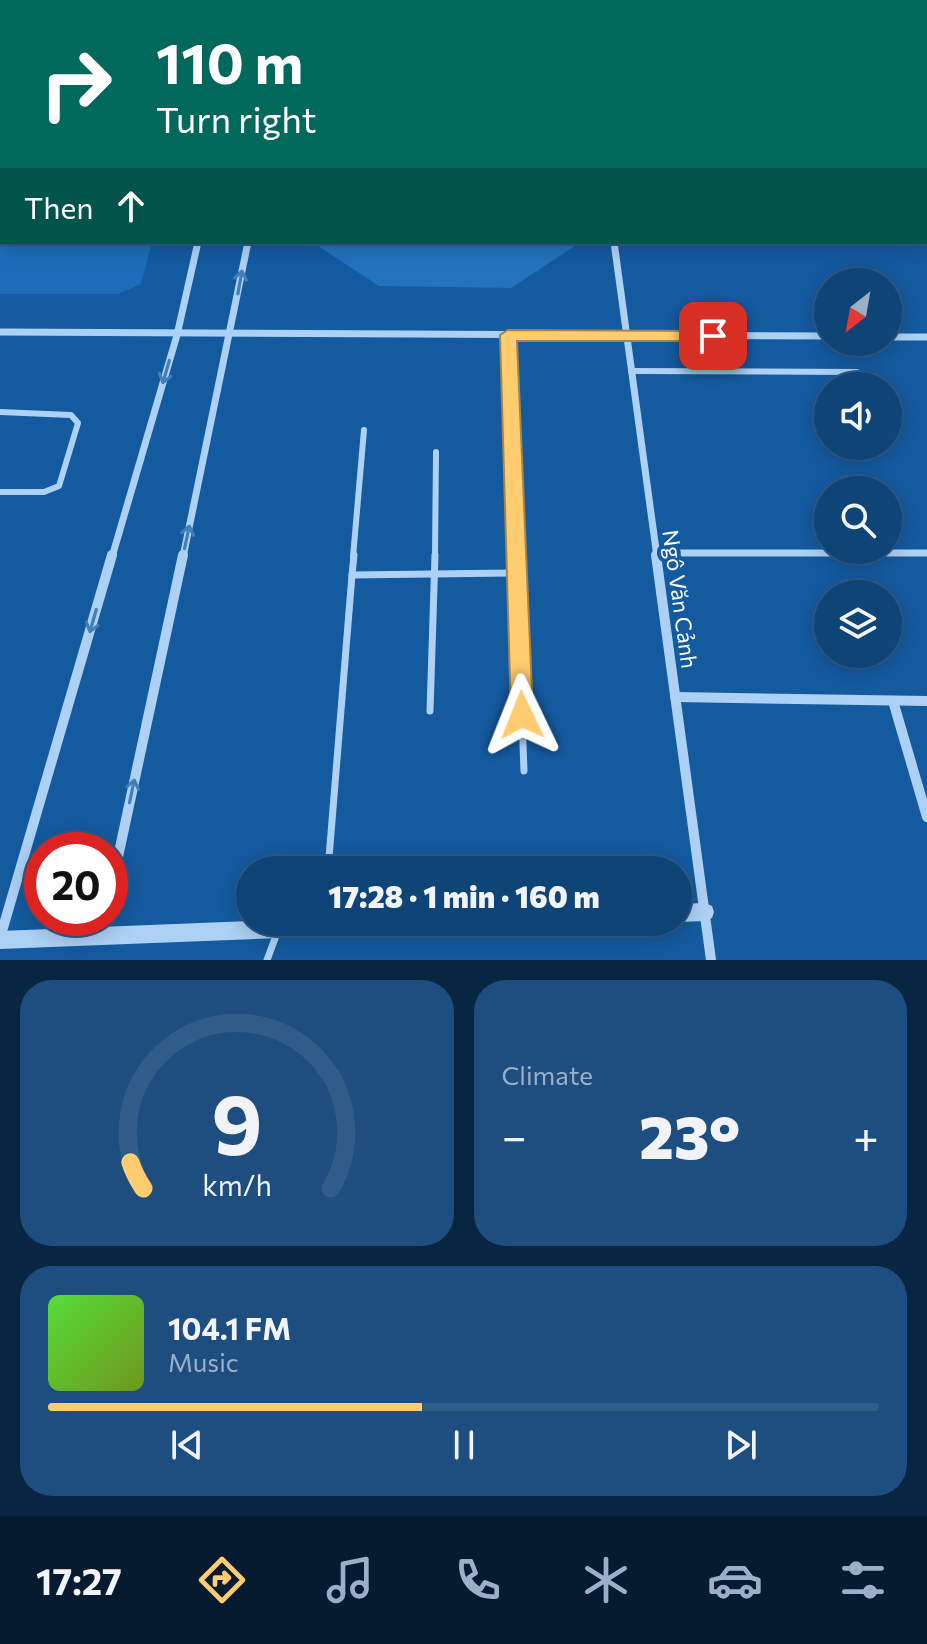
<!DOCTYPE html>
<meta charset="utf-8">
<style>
:root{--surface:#0f4477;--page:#1d4e7f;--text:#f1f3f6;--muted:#9bb0c6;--line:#2f5c89;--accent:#ffcc6f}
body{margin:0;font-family:Commissioner,sans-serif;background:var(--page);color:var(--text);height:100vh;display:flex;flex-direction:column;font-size:30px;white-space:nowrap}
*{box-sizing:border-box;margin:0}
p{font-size:26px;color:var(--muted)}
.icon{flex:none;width:44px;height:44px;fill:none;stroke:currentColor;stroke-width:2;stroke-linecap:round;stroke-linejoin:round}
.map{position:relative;height:960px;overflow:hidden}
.drawer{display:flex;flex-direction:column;gap:20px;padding:20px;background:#082541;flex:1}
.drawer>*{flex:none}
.banner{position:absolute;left:0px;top:0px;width:928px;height:244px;box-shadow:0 4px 20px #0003,0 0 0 2px var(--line);background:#00695c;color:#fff;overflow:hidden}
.needle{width:52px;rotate:211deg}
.buttons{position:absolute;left:814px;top:268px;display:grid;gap:16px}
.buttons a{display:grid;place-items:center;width:88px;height:88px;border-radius:50%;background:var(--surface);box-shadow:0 4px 20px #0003,0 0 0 2px var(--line);font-size:40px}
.speed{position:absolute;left:24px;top:832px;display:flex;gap:16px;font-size:40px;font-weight:700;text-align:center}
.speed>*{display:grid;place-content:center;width:104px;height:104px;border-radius:50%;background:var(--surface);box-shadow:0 4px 20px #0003,0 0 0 2px var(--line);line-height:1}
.speed .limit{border:12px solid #d22;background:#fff;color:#111}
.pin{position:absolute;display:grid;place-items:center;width:68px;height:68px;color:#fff;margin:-34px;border-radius:16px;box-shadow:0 4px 12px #0006}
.me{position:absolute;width:88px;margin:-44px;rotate:358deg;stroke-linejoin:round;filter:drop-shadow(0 0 6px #0008)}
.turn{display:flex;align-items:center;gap:28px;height:168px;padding:0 24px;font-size:36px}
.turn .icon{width:104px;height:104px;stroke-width:2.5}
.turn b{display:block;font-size:56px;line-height:68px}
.then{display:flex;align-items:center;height:76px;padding:0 24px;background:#0003;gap:16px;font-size:30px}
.big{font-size:60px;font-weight:800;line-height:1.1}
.drawer .card{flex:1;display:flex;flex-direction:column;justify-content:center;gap:12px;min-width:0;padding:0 28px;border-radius:32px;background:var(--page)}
.drawer .dial{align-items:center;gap:0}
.dial svg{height:208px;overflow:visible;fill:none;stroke:var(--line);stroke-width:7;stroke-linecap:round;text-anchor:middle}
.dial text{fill:var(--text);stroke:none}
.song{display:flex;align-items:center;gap:24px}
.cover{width:96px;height:96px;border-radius:12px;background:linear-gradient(135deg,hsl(110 70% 55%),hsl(80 70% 35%))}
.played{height:8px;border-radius:4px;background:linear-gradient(90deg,var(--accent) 45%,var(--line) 45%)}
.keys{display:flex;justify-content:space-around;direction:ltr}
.heat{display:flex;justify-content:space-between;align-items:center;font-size:44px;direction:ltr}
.drawer .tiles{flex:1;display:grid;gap:20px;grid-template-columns:1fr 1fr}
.card:last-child{grid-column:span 2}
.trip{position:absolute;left:236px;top:856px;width:456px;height:80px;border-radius:40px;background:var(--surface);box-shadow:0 4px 20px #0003,0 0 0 2px var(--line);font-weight:800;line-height:80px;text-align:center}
.dock{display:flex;height:128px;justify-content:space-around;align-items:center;background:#061b30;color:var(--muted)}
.dock .icon{width:56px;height:56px}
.dock .on{color:var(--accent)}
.dock b{font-size:36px;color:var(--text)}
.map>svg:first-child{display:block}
</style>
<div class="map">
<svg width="927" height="960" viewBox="0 0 927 960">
<rect width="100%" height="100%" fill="#145a9f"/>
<!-- green -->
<polygon fill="#1c6db9" points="0,173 2,242 152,242 141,284 118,294 0,294"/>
<!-- building -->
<polygon fill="#2272be" points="312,242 581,242 511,288 379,286"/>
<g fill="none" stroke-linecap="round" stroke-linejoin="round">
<!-- service-far1 -->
<g stroke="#add1f4" stroke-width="6">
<polyline points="508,335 516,557"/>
<polyline points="631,371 857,372"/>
<polyline points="0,412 71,415 78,423 59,486 44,492 0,492"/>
<polyline points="353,557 364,430"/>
<polyline points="435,557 436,452"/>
</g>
<!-- service -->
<g stroke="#add1f4" stroke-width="7">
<polyline points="516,555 524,771"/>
<polyline points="352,575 354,555"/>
<polyline points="430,711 435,555"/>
<polyline points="328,870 352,575 517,573"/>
<polyline points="267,960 277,933"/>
</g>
<!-- minor-far2 -->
<polyline stroke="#add1f4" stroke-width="6" points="740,0 748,2"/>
<!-- minor-far1 -->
<g stroke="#add1f4" stroke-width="7">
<polyline points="614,242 657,557"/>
<polyline points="0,332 828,336"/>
<polyline points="888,337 927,337"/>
<polyline points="656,553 927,553"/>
<polyline points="112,557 177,335 198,242"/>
<polyline points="183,557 248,242"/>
</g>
<!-- minor -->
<g stroke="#add1f4" stroke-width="10">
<polyline points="656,555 711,960"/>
<polyline points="675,697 927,701"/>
<polyline points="893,701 927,817"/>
<polyline points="110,894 183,555"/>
<polyline points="101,935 105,918"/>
<polyline points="0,938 112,555"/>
</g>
<!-- tertiary -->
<g fill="#add1f4" fill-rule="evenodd">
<rect x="0" y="88" width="2" height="6"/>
<rect x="926" y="90" width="1" height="6"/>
<polygon points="705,903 712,906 714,912 712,918 705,921 678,922 678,904"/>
<polygon points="250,921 465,922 463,929 456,931 0,949 0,931"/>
</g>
</g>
<!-- one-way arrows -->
<defs><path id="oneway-shaft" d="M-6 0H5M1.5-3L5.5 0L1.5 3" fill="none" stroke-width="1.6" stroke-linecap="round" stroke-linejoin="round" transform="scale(2)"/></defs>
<g stroke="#427eb8">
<use href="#oneway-shaft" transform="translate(240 282) rotate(-80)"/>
<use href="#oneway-shaft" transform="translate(166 372) rotate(106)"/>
<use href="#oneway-shaft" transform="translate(187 537) rotate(-78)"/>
<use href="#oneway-shaft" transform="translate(93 621) rotate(106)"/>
<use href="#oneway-shaft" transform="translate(132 791) rotate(-78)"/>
</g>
<!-- route -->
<polygon fill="#ffcc6f" stroke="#a68548" stroke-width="2" points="508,330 713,331 721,336 713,341 517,341 533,715 529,721 522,724 514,721 511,715 500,335"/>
<g text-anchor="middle" stroke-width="8" stroke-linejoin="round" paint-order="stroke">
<!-- street labels -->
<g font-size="22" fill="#fff" stroke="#145a9f">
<text transform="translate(680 599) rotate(82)" y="8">Ngô Văn Cảnh</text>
</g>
</g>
</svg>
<div class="buttons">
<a><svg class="needle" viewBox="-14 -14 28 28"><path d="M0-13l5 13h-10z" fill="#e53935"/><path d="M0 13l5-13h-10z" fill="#9bb0c6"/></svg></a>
<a><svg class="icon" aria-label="sound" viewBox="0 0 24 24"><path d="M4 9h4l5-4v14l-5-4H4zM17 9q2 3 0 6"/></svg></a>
<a><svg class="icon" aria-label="search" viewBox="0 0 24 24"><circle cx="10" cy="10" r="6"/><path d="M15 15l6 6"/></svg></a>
<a><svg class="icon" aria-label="layers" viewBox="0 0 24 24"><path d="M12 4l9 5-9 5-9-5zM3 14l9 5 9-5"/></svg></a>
</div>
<div class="speed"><div class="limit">20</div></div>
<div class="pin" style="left:713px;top:336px;background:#d93025"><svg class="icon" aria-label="arrive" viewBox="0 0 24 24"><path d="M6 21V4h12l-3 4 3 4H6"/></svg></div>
<svg class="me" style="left:522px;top:715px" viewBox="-20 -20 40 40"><path d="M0-17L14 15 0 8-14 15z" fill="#ffcc6f" stroke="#fff" stroke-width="4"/></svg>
<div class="trip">17:28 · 1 min · 160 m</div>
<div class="banner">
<div class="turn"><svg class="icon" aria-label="right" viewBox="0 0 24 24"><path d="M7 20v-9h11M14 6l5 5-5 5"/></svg><div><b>110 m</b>Turn right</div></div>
<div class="then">Then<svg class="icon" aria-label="ahead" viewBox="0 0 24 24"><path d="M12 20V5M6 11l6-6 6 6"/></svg></div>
</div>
</div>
<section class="drawer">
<div class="tiles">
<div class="card dial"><svg viewBox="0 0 100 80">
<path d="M14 69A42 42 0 1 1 86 69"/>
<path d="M14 69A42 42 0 0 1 9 59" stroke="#ffcc6f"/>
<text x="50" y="56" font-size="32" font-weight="700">9</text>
<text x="50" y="72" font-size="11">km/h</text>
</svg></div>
<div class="card"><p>Climate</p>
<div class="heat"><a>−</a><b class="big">23°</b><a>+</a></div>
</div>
<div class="card">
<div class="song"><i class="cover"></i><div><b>104.1 FM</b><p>Music</p></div></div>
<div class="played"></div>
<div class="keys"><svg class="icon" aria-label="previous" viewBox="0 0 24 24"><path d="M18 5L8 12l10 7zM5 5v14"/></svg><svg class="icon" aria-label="pause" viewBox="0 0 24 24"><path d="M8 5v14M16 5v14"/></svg><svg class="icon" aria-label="next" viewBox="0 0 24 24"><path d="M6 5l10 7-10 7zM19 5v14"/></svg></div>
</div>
</div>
</section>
<nav class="dock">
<b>17:27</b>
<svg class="icon on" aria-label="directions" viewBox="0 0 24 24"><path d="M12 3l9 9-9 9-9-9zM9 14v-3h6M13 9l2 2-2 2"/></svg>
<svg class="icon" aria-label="music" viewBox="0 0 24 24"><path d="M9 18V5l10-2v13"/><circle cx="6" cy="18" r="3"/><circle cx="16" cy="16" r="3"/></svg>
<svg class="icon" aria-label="phone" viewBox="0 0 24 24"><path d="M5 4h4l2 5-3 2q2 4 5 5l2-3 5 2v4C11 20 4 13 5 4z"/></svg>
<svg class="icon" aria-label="climate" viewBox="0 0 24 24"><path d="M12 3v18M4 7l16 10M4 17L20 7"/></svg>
<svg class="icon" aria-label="car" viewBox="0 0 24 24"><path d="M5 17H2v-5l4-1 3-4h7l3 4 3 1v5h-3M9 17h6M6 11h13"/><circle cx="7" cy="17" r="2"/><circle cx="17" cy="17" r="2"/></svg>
<svg class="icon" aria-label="filters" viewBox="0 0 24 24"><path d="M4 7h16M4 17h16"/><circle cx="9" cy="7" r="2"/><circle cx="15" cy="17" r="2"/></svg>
</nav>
